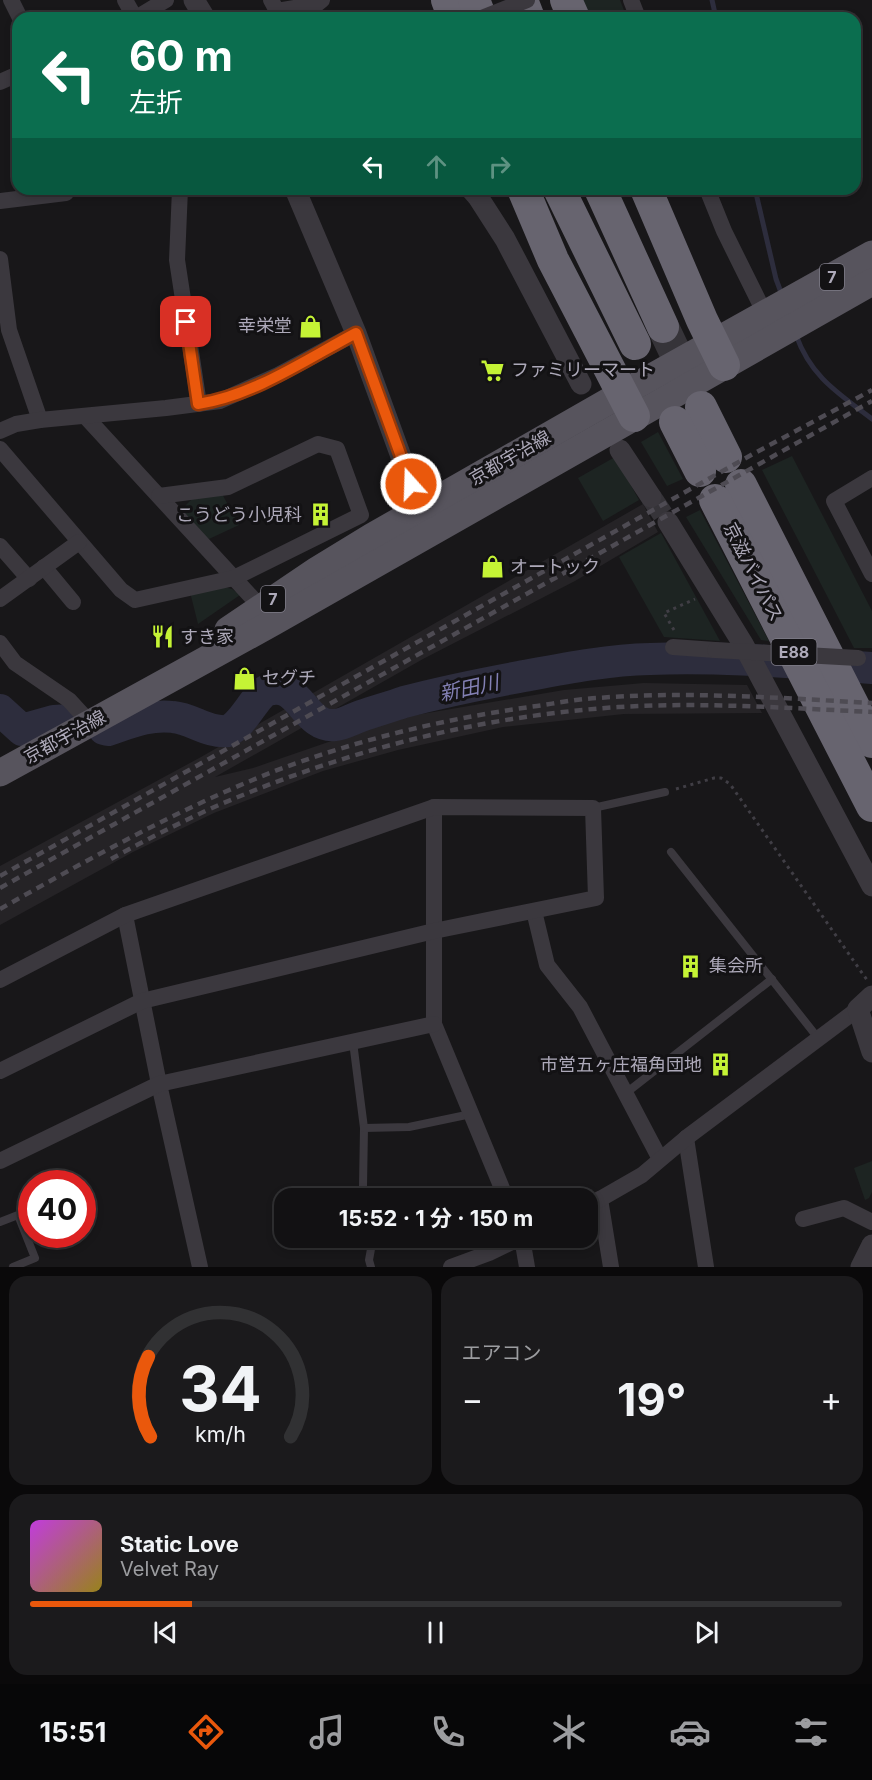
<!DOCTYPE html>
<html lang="ja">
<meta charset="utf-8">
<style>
:root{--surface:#121113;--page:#1b1a1c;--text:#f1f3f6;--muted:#9c9da0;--line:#313133;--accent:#ea580c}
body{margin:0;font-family:Inter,"Noto Sans JP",sans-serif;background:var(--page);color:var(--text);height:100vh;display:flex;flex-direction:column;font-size:22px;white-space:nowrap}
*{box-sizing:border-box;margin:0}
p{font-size:20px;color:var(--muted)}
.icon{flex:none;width:33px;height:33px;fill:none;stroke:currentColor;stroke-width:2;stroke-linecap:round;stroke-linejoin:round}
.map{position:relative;height:1267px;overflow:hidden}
.sheet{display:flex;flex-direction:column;gap:9px;padding:9px;background:#0a090a;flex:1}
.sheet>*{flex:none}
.top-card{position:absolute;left:12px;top:12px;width:849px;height:183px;border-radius:18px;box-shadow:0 3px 9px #0003,0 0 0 2px var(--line);background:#0b6e4f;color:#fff;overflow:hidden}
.speed{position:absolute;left:18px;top:1170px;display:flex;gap:12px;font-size:30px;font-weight:700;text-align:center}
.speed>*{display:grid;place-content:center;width:78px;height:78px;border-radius:50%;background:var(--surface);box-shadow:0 3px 9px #0003,0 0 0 2px var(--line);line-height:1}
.speed .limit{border:9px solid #d22;background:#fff;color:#111}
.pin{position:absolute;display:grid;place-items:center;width:51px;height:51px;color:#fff;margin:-26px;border-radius:12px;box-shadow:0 3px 9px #0006}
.me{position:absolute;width:66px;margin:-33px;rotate:340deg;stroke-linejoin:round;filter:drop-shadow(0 0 4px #0008)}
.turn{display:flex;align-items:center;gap:21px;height:126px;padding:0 18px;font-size:27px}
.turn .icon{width:78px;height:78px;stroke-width:2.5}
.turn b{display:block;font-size:42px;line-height:51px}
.lanes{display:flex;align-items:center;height:57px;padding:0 18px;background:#0003;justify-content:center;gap:30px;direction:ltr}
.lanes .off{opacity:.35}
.big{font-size:45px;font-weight:700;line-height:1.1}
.sheet .tile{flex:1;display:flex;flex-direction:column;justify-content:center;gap:9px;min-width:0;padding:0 21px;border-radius:18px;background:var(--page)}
.sheet .dial{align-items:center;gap:0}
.dial svg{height:156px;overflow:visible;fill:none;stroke:var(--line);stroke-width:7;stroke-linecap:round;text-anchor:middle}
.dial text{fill:var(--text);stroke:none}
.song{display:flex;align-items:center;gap:18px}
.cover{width:72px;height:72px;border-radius:9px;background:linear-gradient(135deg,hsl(290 70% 55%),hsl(50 70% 35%))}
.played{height:6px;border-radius:3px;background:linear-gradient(90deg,var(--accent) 20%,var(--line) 20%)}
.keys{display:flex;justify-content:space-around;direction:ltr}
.heat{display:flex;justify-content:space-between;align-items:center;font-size:33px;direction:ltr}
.sheet .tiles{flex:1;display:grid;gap:9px;grid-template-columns:1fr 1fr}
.tile:last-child{grid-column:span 2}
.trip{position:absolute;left:274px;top:1188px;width:324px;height:60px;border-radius:18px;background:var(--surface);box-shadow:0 3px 9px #0003,0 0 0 2px var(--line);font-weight:700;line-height:60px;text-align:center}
.menu{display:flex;height:96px;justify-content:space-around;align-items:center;background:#070708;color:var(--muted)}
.menu .icon{width:42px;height:42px}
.menu .current{color:var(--accent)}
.menu b{font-size:27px;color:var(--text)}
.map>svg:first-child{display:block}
</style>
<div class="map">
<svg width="872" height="1267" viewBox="0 0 872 1267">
<rect width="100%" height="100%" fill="#181719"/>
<!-- built -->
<polygon fill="#252326" points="643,504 658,532 575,581 423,659 215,777 253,768 398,718 564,690 644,683 747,685 762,713 624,714 503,727 398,750 323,771 214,813 133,852 0,925 0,866 201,757"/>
<!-- green -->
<g fill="#1d2422">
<polygon points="576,0 620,0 627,18 584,18"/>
<polygon points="658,432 683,479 667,486 641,442"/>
<polygon points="792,456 872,611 872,648 854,648 762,470"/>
<polygon points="615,457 639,500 603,521 578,478"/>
<polygon points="221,492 239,525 209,539 188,522 183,508 193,498"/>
<polygon points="700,510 769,641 761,640 686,517"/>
<polygon points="661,533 720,641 664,637 619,557"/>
<polygon points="221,586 232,589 240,595 198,624 190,592"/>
<polygon points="872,1161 872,1192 869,1198 865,1200 854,1168"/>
</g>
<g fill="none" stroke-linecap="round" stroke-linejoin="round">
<!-- stream -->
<g stroke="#2d2d3d" stroke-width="5">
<polyline points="712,0 716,18"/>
<polyline points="755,189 776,279 782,295"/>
<path d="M796,335C811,377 838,393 872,419"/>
</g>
<!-- river -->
<g stroke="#2d2d3d" stroke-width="32">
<polyline points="0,710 22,730 54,721 69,720"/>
<path d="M104,729L108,730C129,723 150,714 173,717C193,719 207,733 228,731C245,723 256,693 268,690C300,680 304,728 335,725C344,724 352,719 361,716C375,711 390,707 404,702C442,692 481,684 519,677C562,669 606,660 650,659C724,656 798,663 872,668"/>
</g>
<!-- tertiary-tunnel -->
<polyline stroke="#363439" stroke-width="21" stroke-dasharray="21 10" stroke-linecap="butt" points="651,497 668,522"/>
<!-- motorway-tunnel -->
<polyline stroke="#363439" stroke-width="32" stroke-dasharray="32 16" stroke-linecap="butt" points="663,327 692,388"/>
<!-- path -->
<g stroke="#403e45" stroke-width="3" stroke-dasharray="3 4.5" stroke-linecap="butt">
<polyline points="674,630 664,613 695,599"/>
<polyline points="676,789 714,778 721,778 730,784 867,980"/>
</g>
<!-- service -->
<g stroke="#3b383e" stroke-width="8">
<polyline points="593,808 665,792"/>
<polyline points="671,852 818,1038"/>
<polyline points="353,1042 364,1128 363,1186 365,1198"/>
<polyline points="626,1093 772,979"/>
<polyline points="364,1128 409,1127 471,1114"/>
<polyline points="0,1222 18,1215 35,1258 13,1267"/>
<polyline points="371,1267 369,1260 373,1238"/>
</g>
<!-- minor -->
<g stroke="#3b383e" stroke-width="16">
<polyline points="11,0 20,18"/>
<polyline points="125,0 135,18"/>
<polyline points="271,0 277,11 317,4 322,0"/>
<polyline points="631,0 638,18"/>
<polyline points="136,18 166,0"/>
<polyline points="0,82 18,74"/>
<polyline points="180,189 177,260 199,404"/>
<polyline points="707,189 724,231 769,322"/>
<polyline points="0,201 66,193 66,189"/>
<polyline points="0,259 9,330 40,420"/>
<polyline points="85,416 267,614"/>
<polyline points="0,431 16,424 40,420 166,408 220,401 278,375 356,333"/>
<polyline points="0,449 121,590 135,600 234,578 361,515 337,449 318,444 228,487 159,496"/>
<polyline points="872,478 834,501 872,574"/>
<polyline points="0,546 29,579"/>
<polyline points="44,567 73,602"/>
<polyline points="0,599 79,542"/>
<polyline points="0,643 15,663 69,700 91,724"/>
<polyline points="673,647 715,650"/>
<polyline points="434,807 434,1024 506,1198"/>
<polyline points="534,911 547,965 580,1007 660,1159"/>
<polyline points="125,915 159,1084 200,1267"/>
<polyline points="0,980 125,915 434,807 593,808 596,898 434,931 142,1001 0,1071"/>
<polyline points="686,1138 706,1267"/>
<polyline points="0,1161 159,1084 434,1024"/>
<polyline points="600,1199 611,1267"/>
<polyline points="588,1206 642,1175 686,1138 858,1009"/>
<polyline points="803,1219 844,1208 872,1222"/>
<polyline points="522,1238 527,1267"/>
<polyline points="451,1267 489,1253 520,1238"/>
</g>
<!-- tertiary -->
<g stroke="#3b383e" stroke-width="21">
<polyline points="194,0 205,18"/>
<polyline points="295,189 356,333 411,484 429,519"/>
<polyline points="471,189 478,197 505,239 581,384"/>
<polyline points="620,450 651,497"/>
<polyline points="668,522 743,644 872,886"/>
<polyline points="872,996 858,1009 872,1052"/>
<polyline points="861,1267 872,1245"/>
</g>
<!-- primary -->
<g stroke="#57545d" stroke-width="27">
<polyline points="228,630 317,570 371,537 623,393 872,254"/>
<polyline points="0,773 274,622 872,282"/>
</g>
<!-- motorway -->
<g stroke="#67646f" stroke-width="32">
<polyline points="447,0 454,18"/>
<polyline points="474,0 481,18"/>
<polyline points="522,0 529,18"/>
<polyline points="566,0 574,18"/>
<polyline points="523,189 553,260 634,416"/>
<polyline points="559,189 635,344"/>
<polyline points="600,189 663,327"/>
<polyline points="646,189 702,320 724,365"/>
<polyline points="701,407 726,457"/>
<polyline points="675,422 700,471"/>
<polyline points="741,485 872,742"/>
<polyline points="715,500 872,806"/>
</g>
<!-- rail -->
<g stroke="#4e4b53" stroke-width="4.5" stroke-dasharray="8 6" stroke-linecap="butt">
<path d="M111,859C144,841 177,824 212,808C340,752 478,716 619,707C703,702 788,708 872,712"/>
<polyline points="0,876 753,454 872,390"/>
<polyline points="0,888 872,401"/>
<path d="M0,909C89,859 180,808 275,771C359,739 448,718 537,706C557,703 577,699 597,698C688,691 781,698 872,703"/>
</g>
<!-- minor-bridge -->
<g stroke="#3b383e" stroke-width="16">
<polyline points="482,18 527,0"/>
<polyline points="715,650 858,658"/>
</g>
</g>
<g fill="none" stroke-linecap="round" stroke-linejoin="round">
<defs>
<path id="route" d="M186,322L198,404C253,396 307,359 356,333L411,484"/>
</defs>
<!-- route casing -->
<use href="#route" stroke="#983908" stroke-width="15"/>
<!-- route -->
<use href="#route" stroke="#ea580c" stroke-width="10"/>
</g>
<!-- icons -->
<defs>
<symbol id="shop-bare" viewBox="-9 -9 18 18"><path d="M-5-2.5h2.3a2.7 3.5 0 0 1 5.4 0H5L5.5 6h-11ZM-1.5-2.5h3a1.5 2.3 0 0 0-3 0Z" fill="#c5f335" stroke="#131214" stroke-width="2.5" paint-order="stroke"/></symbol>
<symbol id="supermarket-bare" viewBox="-9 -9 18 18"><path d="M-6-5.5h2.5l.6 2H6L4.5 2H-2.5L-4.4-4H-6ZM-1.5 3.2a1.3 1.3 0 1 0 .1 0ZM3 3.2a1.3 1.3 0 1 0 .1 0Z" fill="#c5f335" stroke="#131214" stroke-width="2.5" paint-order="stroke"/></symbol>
<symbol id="building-bare" viewBox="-9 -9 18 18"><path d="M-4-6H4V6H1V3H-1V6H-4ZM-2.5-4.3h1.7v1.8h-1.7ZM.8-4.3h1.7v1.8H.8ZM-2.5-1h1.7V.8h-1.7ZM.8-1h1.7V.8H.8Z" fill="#c5f335" stroke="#131214" stroke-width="2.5" paint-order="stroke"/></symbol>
<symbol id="restaurant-bare" viewBox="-9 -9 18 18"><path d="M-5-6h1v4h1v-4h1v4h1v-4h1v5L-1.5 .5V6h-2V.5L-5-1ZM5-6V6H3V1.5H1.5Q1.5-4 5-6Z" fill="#c5f335" stroke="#131214" stroke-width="2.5" paint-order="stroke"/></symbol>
</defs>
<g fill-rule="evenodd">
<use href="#shop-bare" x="294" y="310" width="33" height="33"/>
<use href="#supermarket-bare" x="476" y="354" width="33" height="33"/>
<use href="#building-bare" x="304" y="498" width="33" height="33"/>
<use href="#shop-bare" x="476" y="550" width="33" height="33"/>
<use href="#restaurant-bare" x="146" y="620" width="33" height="33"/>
<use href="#shop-bare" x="228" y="662" width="33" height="33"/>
<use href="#building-bare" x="674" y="950" width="33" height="33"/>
<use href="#building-bare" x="704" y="1048" width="33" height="33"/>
</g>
<g text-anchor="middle" stroke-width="6" stroke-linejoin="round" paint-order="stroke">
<!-- shield labels -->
<g fill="#131214" stroke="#7f7c88" stroke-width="1.5">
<rect x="820" y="264" width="24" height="26" rx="4.5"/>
<rect x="261" y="586" width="24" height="26" rx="4.5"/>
<rect x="771.5" y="639" width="45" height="26" rx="4.5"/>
</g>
<g font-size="16" font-weight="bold" fill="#ada9b9">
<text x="832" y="283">7</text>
<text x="273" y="605">7</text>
<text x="794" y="658">E88</text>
</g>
<!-- poi labels -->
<g font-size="18" fill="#ada9b9" stroke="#131214" text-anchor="start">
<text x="292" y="332" text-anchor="end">幸栄堂</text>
<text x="511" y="376">ファミリーマート</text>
<text x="302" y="521" text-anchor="end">こうどう小児科</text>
<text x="510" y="573">オートック</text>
<text x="180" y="643">すき家</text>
<text x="262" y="684">セグチ</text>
<text x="709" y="972">集会所</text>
<text x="702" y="1071" text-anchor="end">市営五ヶ庄福角団地</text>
</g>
<!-- street labels -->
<g font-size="18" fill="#ada9b9" stroke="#131214">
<text transform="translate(510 458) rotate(-30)" y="6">京都宇治線</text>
<text transform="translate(753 572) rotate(63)" y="6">京滋バイパス</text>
<text transform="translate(65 737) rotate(-29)" y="6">京都宇治線</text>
</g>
<!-- water labels -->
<g font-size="20" font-style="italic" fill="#8380b4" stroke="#131214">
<text transform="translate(469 688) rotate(-12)" y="7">新田川</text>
</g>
</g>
</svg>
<div class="speed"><div class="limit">40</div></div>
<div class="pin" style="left:186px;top:322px;background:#d93025"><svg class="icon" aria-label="arrive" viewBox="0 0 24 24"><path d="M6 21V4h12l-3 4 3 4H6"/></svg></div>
<svg class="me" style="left:411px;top:484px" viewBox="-20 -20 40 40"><circle r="17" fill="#ea580c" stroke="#fff" stroke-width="3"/><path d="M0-11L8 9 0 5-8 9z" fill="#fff"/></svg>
<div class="trip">15:52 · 1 分 · 150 m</div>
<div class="top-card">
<div class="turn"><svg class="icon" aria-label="left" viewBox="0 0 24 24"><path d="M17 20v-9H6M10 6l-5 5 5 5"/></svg><div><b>60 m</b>左折</div></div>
<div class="lanes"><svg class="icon" aria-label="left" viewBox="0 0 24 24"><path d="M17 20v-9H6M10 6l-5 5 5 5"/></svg><svg class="icon off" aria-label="ahead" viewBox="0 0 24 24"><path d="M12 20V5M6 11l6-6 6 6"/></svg><svg class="icon off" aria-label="right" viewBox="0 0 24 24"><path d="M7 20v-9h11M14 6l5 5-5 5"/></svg></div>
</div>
</div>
<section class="sheet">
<div class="tiles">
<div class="tile dial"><svg viewBox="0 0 100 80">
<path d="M14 69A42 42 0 1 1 86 69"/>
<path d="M14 69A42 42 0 0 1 13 28" stroke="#ea580c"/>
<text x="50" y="56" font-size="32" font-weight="700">34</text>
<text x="50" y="72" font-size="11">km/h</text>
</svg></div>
<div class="tile"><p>エアコン</p>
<div class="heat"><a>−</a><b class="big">19°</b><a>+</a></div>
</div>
<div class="tile">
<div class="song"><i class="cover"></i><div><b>Static Love</b><p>Velvet Ray</p></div></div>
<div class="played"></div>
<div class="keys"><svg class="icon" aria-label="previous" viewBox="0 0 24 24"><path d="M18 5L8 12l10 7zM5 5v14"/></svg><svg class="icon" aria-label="pause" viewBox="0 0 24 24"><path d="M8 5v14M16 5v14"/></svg><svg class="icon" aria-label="next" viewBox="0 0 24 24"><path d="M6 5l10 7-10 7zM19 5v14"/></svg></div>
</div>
</div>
</section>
<nav class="menu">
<b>15:51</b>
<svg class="icon current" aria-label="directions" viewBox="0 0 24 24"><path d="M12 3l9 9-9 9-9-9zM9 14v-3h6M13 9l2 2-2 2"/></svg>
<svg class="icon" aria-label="music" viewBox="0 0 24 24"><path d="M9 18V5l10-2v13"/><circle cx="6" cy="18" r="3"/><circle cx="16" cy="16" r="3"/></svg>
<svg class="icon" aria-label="phone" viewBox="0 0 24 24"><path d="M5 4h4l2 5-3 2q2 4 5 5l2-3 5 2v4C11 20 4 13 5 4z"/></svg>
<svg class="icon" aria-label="climate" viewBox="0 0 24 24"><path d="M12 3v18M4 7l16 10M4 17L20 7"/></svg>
<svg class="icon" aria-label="car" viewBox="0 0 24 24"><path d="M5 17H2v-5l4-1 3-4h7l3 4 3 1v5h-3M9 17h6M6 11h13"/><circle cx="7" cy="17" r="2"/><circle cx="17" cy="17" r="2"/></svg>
<svg class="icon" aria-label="filters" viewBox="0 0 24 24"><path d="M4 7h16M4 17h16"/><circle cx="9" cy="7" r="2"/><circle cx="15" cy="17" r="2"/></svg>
</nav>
